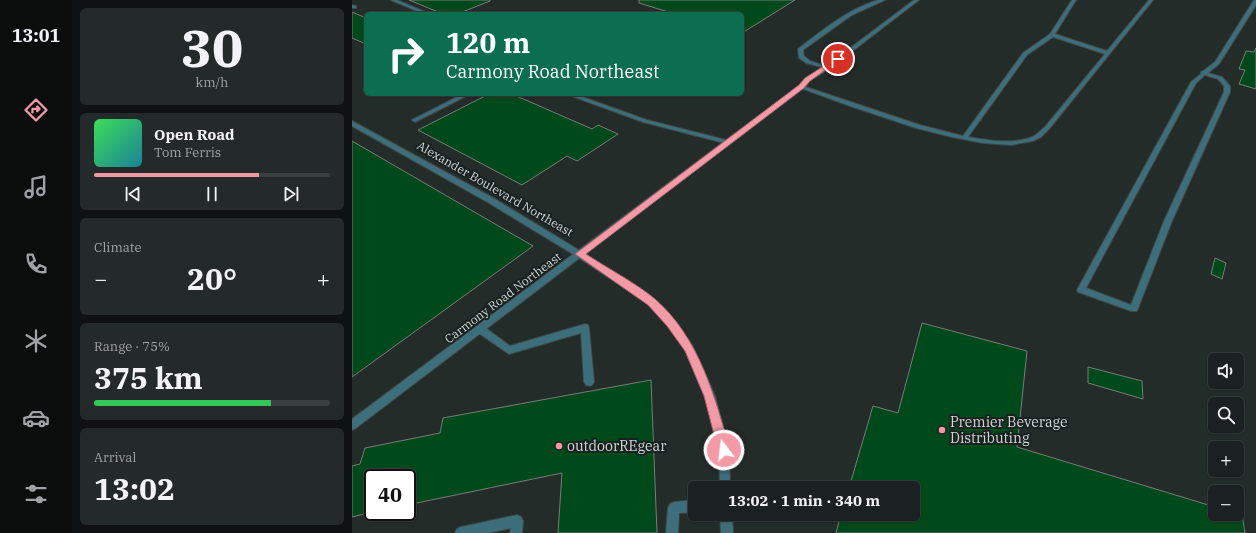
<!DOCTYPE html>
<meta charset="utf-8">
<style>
:root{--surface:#1b2120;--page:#242929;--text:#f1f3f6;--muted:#a0a3a5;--line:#393e3e;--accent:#f49aa6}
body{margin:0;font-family:"IBM Plex Serif",serif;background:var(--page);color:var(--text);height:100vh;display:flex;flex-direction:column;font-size:15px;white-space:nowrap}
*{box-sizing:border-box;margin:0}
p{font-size:13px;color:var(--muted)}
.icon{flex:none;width:22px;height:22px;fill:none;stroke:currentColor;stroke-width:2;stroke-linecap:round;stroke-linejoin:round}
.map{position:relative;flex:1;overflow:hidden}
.side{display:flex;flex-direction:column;gap:8px;padding:8px;background:#0f1212;width:280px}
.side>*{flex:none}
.hud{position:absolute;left:12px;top:12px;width:380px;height:84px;border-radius:6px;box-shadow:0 1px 3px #0004,0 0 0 1px var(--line);background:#0b6e4f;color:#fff;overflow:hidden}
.controls{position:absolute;left:856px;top:353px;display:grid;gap:8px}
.controls a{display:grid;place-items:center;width:36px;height:36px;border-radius:6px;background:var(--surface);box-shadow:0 1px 3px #0004,0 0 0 1px var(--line);font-size:20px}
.speed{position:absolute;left:12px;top:469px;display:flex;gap:8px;font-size:20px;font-weight:700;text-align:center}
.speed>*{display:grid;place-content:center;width:52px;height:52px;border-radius:50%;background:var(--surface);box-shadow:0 1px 3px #0004,0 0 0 1px var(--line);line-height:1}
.speed .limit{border:2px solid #111;border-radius:6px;background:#fff;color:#111}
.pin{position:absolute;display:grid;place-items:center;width:34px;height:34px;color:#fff;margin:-17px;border:2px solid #fff;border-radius:50%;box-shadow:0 1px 4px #0007}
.me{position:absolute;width:44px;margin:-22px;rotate:345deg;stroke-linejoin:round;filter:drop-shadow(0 0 3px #0008)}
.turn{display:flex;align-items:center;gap:14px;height:84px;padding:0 16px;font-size:18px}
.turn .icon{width:52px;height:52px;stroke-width:2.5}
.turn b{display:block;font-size:28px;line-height:34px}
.big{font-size:30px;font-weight:700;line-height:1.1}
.side .tile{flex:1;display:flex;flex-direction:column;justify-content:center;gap:6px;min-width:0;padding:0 14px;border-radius:6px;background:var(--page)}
.side .dial{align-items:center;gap:0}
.dial b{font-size:52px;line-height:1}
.song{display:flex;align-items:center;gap:12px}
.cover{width:48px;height:48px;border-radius:6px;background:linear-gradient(135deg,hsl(130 70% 55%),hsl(190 70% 35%))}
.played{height:4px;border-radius:2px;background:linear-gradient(90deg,var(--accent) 70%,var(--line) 70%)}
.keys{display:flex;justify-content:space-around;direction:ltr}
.heat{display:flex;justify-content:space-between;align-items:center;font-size:22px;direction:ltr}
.charge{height:6px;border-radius:3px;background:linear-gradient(90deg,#34c759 75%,var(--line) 0)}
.trip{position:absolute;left:336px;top:481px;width:232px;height:40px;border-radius:6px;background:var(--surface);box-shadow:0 1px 3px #0004,0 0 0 1px var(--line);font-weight:700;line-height:40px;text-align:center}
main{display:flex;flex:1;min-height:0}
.tabs{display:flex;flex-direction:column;width:72px;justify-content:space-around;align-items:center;background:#0b0d0d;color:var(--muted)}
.tabs .icon{width:28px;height:28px}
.tabs .on{color:var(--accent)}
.tabs b{font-size:18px;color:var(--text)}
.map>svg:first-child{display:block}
</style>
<main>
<nav class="tabs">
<b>13:01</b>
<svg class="icon on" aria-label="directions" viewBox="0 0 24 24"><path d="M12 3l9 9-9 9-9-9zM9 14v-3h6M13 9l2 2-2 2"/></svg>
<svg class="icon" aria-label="music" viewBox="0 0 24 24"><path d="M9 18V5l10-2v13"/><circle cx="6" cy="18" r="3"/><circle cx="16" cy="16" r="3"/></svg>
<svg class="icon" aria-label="phone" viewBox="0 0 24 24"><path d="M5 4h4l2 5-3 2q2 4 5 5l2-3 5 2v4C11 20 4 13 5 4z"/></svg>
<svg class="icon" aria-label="climate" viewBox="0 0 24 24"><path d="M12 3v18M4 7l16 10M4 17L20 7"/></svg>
<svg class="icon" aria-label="car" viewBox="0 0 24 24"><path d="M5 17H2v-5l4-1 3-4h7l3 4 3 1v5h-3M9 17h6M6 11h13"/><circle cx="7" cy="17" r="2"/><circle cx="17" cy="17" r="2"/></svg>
<svg class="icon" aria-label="filters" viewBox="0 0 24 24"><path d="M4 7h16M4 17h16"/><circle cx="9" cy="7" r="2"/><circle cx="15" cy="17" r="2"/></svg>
</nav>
<section class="side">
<div class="tile dial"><b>30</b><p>km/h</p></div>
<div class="tile">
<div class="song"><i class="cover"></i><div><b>Open Road</b><p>Tom Ferris</p></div></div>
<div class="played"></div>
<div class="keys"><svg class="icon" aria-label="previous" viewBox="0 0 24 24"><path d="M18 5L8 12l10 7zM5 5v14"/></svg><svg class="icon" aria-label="pause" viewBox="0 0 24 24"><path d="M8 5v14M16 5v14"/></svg><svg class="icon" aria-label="next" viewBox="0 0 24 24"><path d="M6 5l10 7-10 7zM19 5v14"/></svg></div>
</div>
<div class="tile"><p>Climate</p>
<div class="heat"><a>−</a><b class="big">20°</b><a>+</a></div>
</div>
<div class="tile"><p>Range · 75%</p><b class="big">375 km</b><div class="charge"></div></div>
<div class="tile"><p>Arrival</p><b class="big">13:02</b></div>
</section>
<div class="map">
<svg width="904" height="533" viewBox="0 0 904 533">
<rect width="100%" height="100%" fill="#242c2a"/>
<!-- building -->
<g fill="#00491b" stroke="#767d77">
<polygon points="57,0 138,0 138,1 105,14 91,14"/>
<polygon points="287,0 443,0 390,33 390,14 323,14 287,3"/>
<polygon points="0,12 14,18 14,44 0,38"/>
<polygon points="904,48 904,89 887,84 893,70 887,69 894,51 902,52"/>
<polygon points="137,94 160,94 240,129 246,125 266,134 225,161 215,156 170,185 66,130"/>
<polygon points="0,141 181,246 0,377"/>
<polygon points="863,258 874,263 870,279 859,274"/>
<polygon points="570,323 675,351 665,447 863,507 863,514 890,515 893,533 484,533 489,514 561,514 561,488 497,488 521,406 546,413"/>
<polygon points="736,367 790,381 791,399 736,383"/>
<polygon points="299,380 305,533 206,533 210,473 55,505 55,478 21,478 21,512 0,517 0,466 8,464 13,448 88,433 91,418"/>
</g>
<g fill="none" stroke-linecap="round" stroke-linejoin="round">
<defs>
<g id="service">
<polygon points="39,0 45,0 78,14 72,14"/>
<path d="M526,0H533L500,15L451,50L452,56L458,61L477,67V69L454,63L447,58L446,49C471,30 496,9 526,0Z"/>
<path d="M720,0H724L703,34L755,51L797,0H801L697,129L689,137L681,141L659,145L631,143L600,137L564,128L498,106L446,87L451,86L568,125L611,136L671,53L698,34ZM701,37L753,54L693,127C689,130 685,135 680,137C661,145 636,140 616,137L675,55Z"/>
<path d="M902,0H904V5L867,64L856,73L870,77L878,86V92L820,221L785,311H779L726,292L725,290L839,82L849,74V72L851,71L863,62ZM853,75L866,79L872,86V92L812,221L779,305L734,288L844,83Z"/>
<polygon points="0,5 4,6 4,8 0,8"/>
<polygon points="111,94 118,94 65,121 63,122 60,120"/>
<polygon points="214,94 222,94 295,120 378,141 379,142 376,144 291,122"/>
<polygon points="233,324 236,325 237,328 242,382 240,385 237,386 234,385 232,382 229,333 157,354 125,332 124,329 125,326 128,325 131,326 158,346"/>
<polygon points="343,500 343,512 327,513 326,533 314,533 316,508 318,504 322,502"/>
<polygon points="165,515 169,517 171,521 170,533 158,533 159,528 136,533 103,533 105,529 109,527"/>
</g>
<polygon id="minor" points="562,0 567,0 477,69 457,81 451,88 4,428 0,430 0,419 447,86 453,79 473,67"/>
<g id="tertiary">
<polygon points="0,121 143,199 230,252 303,300 322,321 340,345 363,396 377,450 378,488 368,488 367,450 353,396 333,350 316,325 297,304 224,256 137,203 0,126"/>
<polygon points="368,514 380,514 381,533 369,533"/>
</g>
</defs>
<!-- service casing -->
<use href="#service" stroke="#404745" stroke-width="2"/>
<!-- minor casing -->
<use href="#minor" stroke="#404745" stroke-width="2"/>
<!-- tertiary casing -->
<use href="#tertiary" stroke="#404745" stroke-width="2"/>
<!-- service -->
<use href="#service" fill="#3d6e7c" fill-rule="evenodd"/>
<!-- minor -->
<use href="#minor" fill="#3d6e7c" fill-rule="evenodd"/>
<!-- tertiary -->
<use href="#tertiary" fill="#3d6e7c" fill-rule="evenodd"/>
</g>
<!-- route -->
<path fill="#f49aa6" stroke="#9f646c" d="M484,58L489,59L458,81L452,88L234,254C255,268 284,283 303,299C347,337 363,397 378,450L376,454L372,456L368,454L366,450L352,396L333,351L315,326L296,305L223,254L447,85L453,78Z"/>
<!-- markers -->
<g fill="#f49aa6" stroke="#1a2221" stroke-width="1.5">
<circle cx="590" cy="430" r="4"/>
<circle cx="207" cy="446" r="4"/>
</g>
<g text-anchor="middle" stroke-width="4" stroke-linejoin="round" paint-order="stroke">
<!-- street labels -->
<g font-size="12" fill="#d1d6d5" stroke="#1a2221">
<text transform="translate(143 189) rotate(30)" y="4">Alexander Boulevard Northeast</text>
<text transform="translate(151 298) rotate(-37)" y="4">Carmony Road Northeast</text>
</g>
<!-- near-poi labels -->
<g font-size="14" fill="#d1d6d5" stroke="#1a2221" text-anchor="start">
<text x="598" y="427">Premier Beverage<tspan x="598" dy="16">Distributing</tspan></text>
<text x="215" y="451">outdoorREgear</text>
</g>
</g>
</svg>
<div class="controls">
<a><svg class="icon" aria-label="sound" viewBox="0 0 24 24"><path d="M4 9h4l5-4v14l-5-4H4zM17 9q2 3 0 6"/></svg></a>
<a><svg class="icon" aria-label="search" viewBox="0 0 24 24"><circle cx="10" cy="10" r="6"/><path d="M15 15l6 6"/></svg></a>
<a>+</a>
<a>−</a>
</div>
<div class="speed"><div class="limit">40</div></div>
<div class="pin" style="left:486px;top:59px;background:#d93025"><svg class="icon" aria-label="arrive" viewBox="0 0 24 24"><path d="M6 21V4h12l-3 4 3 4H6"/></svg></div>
<svg class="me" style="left:372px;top:450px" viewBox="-20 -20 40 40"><circle r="17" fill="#f49aa6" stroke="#fff" stroke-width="3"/><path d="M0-11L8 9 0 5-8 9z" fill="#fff"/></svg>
<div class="trip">13:02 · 1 min · 340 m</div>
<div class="hud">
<div class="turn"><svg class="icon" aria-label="right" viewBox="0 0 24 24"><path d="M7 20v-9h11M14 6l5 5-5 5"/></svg><div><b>120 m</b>Carmony Road Northeast</div></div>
</div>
</div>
</main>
